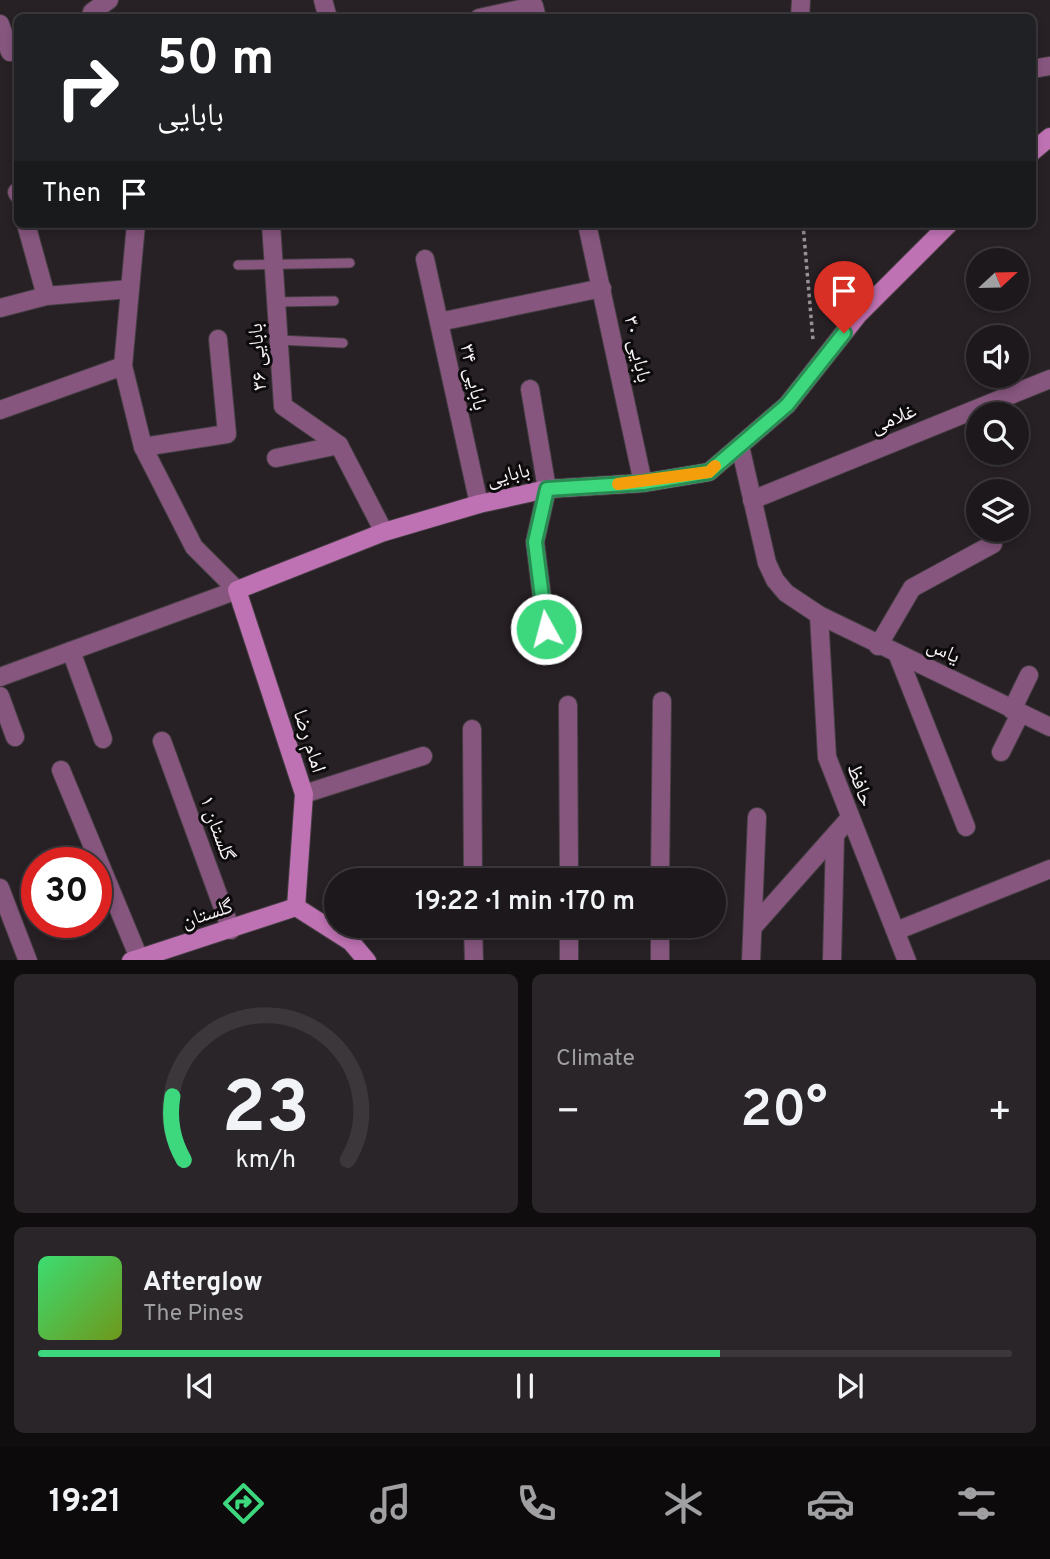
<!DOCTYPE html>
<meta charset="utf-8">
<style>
:root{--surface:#1d181c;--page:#2a2529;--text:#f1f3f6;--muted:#a0a0a3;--line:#3b373b;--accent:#3dd77e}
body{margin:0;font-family:Overpass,"Noto Naskh Arabic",sans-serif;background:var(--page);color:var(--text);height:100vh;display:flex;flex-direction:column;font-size:26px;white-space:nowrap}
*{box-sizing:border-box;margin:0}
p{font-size:23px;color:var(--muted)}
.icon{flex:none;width:38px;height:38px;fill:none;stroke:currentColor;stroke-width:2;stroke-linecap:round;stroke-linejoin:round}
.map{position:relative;height:960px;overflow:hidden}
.sheet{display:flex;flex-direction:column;gap:14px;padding:14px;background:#100d0f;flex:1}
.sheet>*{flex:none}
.top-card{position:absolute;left:14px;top:14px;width:1022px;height:214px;border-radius:10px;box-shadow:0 4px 10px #0003,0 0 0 2px var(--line);background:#202124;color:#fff;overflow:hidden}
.needle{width:46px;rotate:68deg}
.controls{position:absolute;left:966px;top:248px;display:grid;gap:14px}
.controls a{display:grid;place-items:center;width:63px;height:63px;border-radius:50%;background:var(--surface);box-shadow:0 4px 10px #0003,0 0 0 2px var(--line);font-size:35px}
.speed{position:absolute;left:21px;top:847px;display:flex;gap:14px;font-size:35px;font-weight:700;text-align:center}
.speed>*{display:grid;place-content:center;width:91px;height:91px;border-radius:50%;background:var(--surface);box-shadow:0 4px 10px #0003,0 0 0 2px var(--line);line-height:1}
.speed .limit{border:10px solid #d22;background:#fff;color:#111}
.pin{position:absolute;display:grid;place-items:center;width:60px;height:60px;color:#fff;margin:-72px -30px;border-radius:50% 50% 50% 0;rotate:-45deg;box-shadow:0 0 7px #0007}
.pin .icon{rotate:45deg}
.me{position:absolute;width:77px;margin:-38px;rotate:353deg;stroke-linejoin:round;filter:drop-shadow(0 0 5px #0008)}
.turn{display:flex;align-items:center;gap:24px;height:147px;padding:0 28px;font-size:32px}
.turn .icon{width:91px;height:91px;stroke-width:2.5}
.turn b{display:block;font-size:49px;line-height:60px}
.then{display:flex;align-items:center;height:66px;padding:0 28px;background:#0003;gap:14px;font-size:26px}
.big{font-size:52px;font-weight:600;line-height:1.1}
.sheet .card{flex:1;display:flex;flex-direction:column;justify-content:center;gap:10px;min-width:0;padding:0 24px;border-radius:10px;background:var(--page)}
.sheet .dial{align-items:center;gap:0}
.dial svg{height:182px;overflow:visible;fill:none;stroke:var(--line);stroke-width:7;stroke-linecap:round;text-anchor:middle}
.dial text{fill:var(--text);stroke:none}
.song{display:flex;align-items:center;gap:21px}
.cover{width:84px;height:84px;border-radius:10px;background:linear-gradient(135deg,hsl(140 70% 55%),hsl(80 70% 35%))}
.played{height:7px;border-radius:4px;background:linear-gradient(90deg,var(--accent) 70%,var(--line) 70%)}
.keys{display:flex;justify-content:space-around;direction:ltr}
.heat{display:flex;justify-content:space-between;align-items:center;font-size:38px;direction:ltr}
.sheet .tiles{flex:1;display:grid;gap:14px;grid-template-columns:1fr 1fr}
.card:last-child{grid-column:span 2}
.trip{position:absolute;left:324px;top:868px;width:402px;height:70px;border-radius:35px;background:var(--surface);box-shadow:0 4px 10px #0003,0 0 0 2px var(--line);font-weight:600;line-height:70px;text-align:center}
.menu{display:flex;height:112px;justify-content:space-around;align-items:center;background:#0c0a0b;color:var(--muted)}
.menu .icon{width:49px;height:49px}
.menu .selected{color:var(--accent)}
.menu b{font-size:32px;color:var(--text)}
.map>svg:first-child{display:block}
</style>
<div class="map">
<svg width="1050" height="961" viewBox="0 0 1050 961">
<rect width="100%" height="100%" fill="#272025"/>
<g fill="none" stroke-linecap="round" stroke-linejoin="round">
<defs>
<g id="lane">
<polyline points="238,265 350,263"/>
<polyline points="276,302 334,301"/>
<polyline points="278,340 343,343"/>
</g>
<g id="street">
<polyline points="323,0 328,18"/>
<polyline points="92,12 109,0"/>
<polyline points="479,18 534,6 537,18"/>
<polyline points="800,18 801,0"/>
<polyline points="0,24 10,52"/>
<polyline points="1032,69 1050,66"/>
<polyline points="17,192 18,194"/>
<polyline points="26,224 46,296"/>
<polyline points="271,224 283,406 339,445 384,532"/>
<polyline points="587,224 643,483"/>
<polyline points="425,259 479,504"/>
<polyline points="0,308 46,296 130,289"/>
<polyline points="439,322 602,288"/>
<polyline points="530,389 547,489 535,542 546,629"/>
<polyline points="0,410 123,366"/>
<polyline points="740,446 767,563 775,580 786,593 819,615 1050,727"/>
<polyline points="143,447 227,434 218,339"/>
<polyline points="276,458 339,445"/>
<polyline points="752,500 1050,379"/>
<polyline points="819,615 827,757 907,961"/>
<polyline points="878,646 912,588 993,544"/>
<polyline points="71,651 103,739"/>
<polyline points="897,653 966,827"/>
<polyline points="0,677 237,590 194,547 143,447 123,366 136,224"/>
<polyline points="0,696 15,737"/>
<polyline points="568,705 569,880"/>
<polyline points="1012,710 1029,675"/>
<polyline points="472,729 473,880"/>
<polyline points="162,741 231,930"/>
<polyline points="1001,752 1020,714"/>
<polyline points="61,770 139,958"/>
<polyline points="304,794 423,756"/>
<polyline points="660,880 662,701"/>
<polyline points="0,888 28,961"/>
<polyline points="473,926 474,961"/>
<polyline points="569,926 569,961"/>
<polyline points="753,927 849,819"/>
<polyline points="896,931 1050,869"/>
<polyline points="660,961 660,926"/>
<polyline points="751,961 757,817"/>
<polyline points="832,961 835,835"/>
</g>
<g id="secondary">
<polyline points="1032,152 1050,137"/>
<polyline points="296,907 304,794 237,590 384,532 479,504 547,489 643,483 709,472 787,405 858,315 949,224"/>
<polyline points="296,907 351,942 367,961"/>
<polyline points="131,961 296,907"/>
</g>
</defs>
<!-- lane casing -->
<use href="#lane" stroke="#443e42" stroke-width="11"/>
<!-- street casing -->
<use href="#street" stroke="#443e42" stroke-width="20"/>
<!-- secondary casing -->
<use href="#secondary" stroke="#443e42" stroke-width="20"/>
<!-- path -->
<polyline stroke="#989297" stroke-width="3.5" stroke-dasharray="3.5 3.5" stroke-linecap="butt" points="803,224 813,340"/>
<!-- lane -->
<use href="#lane" stroke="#86567e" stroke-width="9"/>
<!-- street -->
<use href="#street" stroke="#86567e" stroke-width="18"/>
<!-- secondary -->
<use href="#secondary" stroke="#bf72b3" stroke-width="18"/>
</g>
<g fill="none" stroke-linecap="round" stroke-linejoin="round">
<defs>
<polyline id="route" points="546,629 535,542 547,489 643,483 709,472 787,405 844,333"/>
</defs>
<!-- route casing -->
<use href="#route" stroke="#288c52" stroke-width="18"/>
<!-- route -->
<use href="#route" stroke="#3dd77e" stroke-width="12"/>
<!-- slow -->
<polyline stroke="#f59e0b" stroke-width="12" points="618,484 709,472 715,466"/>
</g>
<g text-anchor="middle" stroke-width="6" stroke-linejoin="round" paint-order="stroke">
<!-- street labels -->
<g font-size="21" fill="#f8f3f7" stroke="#0e0b0d">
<text transform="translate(638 349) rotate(78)" y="7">بابایی ۳۰</text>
<text transform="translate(257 357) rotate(-94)" y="7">بابایی ۳۶</text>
<text transform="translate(474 377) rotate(78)" y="7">بابایی ۳۴</text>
<text transform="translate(893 418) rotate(-22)" y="7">غلامی</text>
<text transform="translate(508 474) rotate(-13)" y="7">بابایی</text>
<text transform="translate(944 650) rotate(25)" y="7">یاس</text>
<text transform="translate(310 741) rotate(72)" y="7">امام رضا</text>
<text transform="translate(861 785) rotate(70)" y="7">حافظ</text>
<text transform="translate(218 828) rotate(70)" y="7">گلستان ۱</text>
<text transform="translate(207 913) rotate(-18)" y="7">گلستان</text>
</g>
</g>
</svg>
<div class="controls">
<a><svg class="needle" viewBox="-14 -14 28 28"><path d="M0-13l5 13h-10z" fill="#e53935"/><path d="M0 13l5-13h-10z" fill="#a0a0a3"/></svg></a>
<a><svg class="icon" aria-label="sound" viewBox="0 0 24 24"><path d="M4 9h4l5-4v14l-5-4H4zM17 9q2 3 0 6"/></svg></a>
<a><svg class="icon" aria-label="search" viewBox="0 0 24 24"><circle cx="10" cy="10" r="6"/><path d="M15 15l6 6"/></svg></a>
<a><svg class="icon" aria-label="layers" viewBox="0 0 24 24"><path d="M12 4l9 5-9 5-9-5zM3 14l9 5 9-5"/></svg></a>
</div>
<div class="speed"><div class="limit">30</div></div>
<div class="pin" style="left:844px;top:333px;background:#d93025"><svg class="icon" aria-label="arrive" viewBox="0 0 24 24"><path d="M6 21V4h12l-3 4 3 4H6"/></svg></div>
<svg class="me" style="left:546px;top:629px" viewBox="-20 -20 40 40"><circle r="17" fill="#3dd77e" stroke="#fff" stroke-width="3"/><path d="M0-11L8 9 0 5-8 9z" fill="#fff"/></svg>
<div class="trip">19:22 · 1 min · 170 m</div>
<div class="top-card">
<div class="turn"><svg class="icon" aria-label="right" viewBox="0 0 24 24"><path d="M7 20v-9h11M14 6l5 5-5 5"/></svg><div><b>50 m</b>بابایی</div></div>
<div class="then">Then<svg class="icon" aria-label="arrive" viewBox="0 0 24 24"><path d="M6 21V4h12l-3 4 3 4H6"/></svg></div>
</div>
</div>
<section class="sheet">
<div class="tiles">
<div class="card dial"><svg viewBox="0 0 100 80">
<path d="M14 69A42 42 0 1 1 86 69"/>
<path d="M14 69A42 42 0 0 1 9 41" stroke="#3dd77e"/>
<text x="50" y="56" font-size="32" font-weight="700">23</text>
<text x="50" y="72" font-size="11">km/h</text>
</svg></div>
<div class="card"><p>Climate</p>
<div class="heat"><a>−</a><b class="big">20°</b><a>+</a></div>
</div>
<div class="card">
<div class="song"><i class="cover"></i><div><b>Afterglow</b><p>The Pines</p></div></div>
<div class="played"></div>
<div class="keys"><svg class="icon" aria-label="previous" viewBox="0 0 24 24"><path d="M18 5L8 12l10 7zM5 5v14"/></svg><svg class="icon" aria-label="pause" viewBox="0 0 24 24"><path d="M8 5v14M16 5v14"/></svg><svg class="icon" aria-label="next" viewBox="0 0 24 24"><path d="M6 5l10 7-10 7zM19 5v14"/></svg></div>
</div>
</div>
</section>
<nav class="menu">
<b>19:21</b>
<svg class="icon selected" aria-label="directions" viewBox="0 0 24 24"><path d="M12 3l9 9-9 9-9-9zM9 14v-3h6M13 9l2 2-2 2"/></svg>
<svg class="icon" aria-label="music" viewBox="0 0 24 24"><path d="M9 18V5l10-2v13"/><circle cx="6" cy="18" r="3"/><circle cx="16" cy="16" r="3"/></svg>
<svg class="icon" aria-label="phone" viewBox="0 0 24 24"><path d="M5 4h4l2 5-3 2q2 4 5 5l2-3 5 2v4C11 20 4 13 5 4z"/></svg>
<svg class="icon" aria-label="climate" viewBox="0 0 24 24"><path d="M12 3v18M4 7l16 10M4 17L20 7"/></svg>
<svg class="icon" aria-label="car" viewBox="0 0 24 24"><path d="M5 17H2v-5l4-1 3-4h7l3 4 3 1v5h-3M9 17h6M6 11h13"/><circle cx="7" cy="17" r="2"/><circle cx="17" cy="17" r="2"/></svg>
<svg class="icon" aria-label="filters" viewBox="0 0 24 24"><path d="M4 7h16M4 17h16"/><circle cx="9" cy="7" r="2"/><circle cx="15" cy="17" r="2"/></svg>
</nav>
